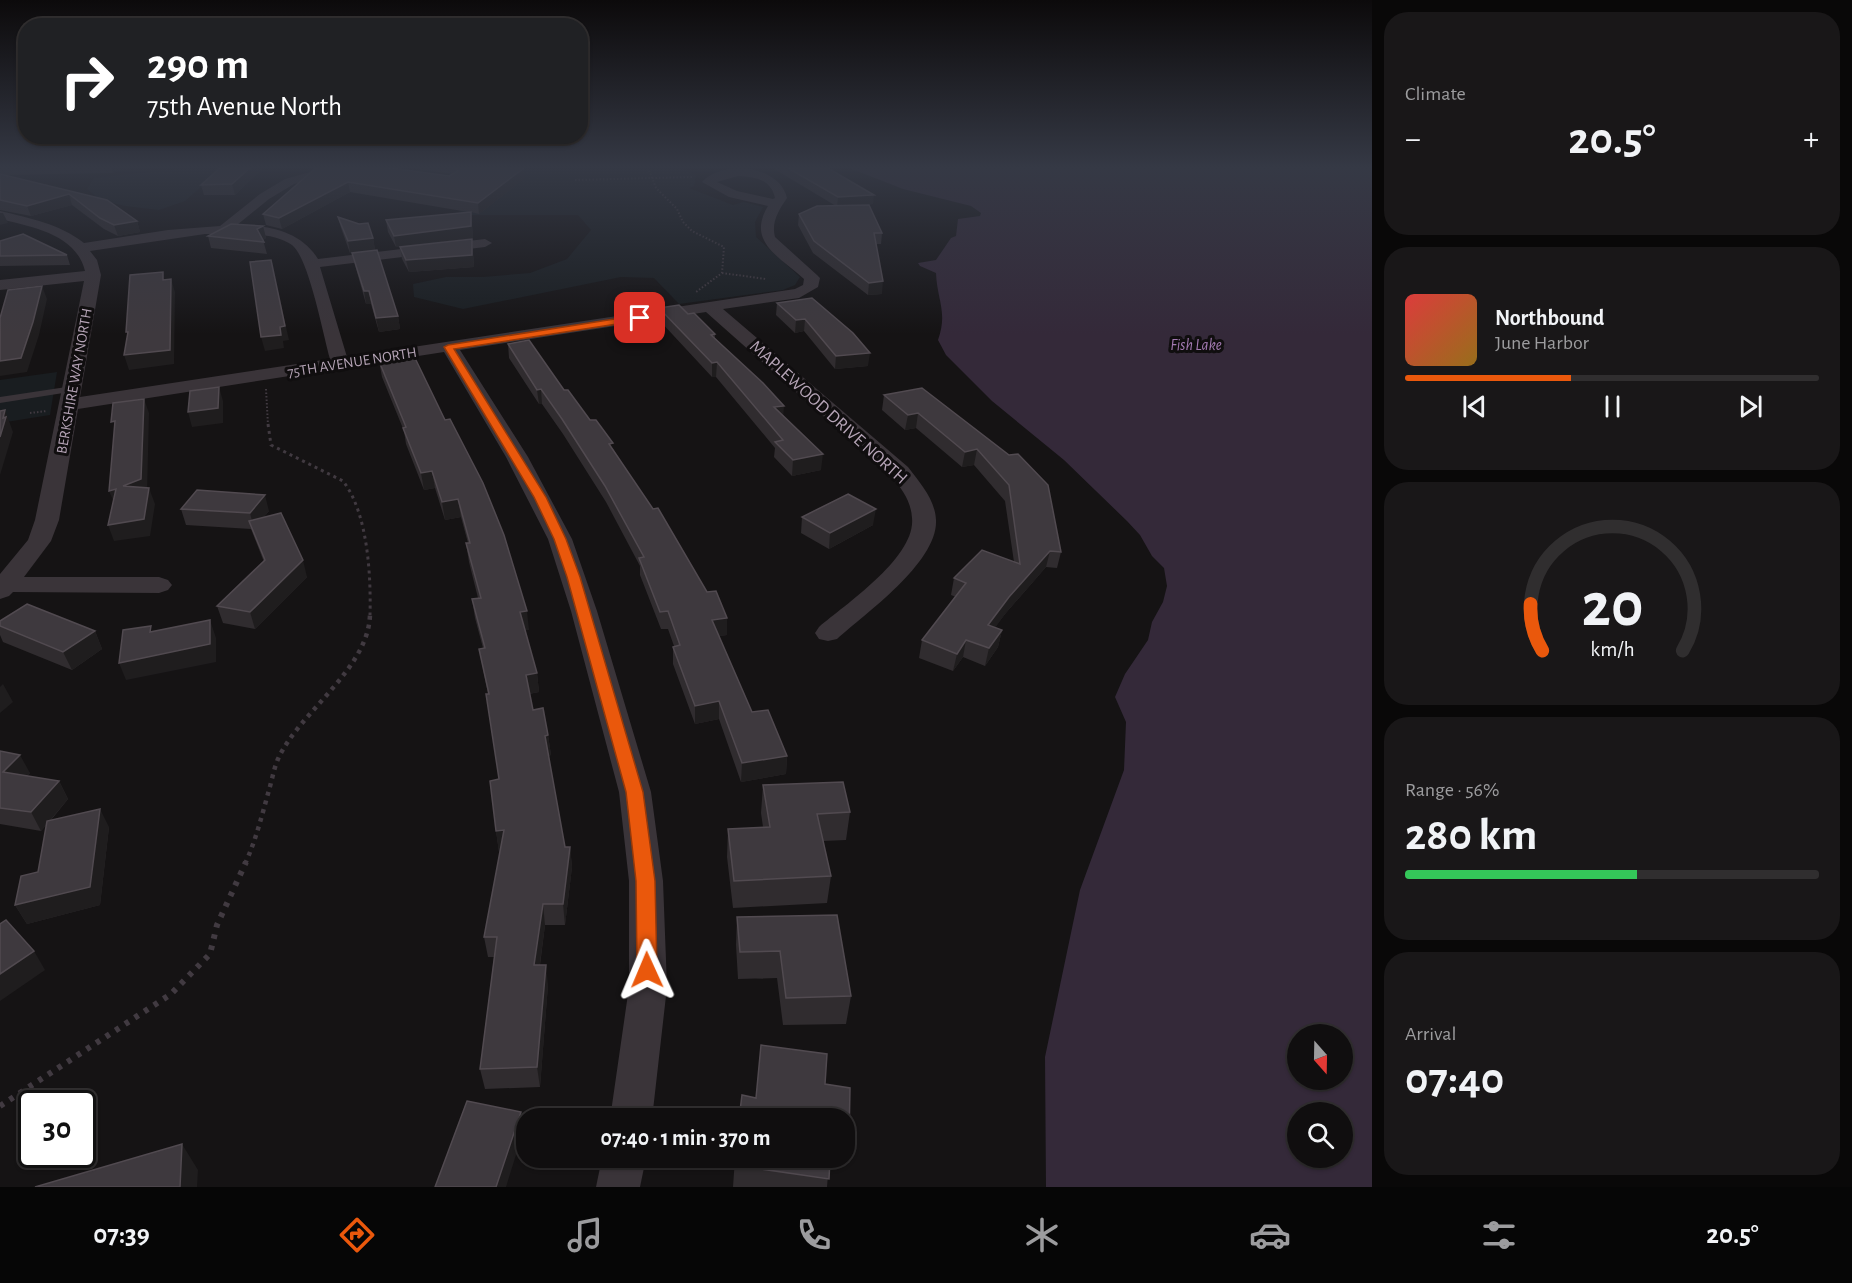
<!DOCTYPE html>
<meta charset="utf-8">
<style>
:root{--surface:#100e0f;--page:#191718;--text:#f1f3f6;--muted:#9c9c9e;--line:#302e2f;--accent:#ea580c}
body{margin:0;font-family:"Alegreya Sans",sans-serif;background:var(--page);color:var(--text);height:100vh;display:flex;flex-direction:column;font-size:22px;white-space:nowrap}
*{box-sizing:border-box;margin:0}
p{font-size:20px;color:var(--muted)}
.icon{flex:none;width:33px;height:33px;fill:none;stroke:currentColor;stroke-width:2;stroke-linecap:round;stroke-linejoin:round}
.map{position:relative;flex:1;overflow:hidden}
.panel{display:flex;flex-direction:column;gap:12px;padding:12px;background:#090808;width:480px}
.panel>*{flex:none}
.guide{position:absolute;left:18px;top:18px;width:570px;height:126px;border-radius:24px;box-shadow:0 2px 4px #0004,0 0 0 2px var(--line);background:#202124;color:#fff;overflow:hidden}
.needle{width:39px;rotate:160deg}
.tools{position:absolute;left:1287px;top:1024px;display:grid;gap:12px}
.tools a{display:grid;place-items:center;width:66px;height:66px;border-radius:50%;background:var(--surface);box-shadow:0 2px 4px #0004,0 0 0 2px var(--line);font-size:30px}
.speed{position:absolute;left:18px;top:1090px;display:flex;gap:12px;font-size:30px;font-weight:700;text-align:center}
.speed>*{display:grid;place-content:center;width:78px;height:78px;border-radius:50%;background:var(--surface);box-shadow:0 2px 4px #0004,0 0 0 2px var(--line);line-height:1}
.speed .limit{border:3px solid #111;border-radius:9px;background:#fff;color:#111}
.pin{position:absolute;display:grid;place-items:center;width:51px;height:51px;color:#fff;margin:-26px;border-radius:12px;box-shadow:0 3px 9px #0006}
.me{position:absolute;width:66px;margin:-33px;rotate:359deg;stroke-linejoin:round;filter:drop-shadow(0 0 4px #0008)}
.turn{display:flex;align-items:center;gap:21px;height:126px;padding:0 30px;font-size:27px}
.turn .icon{width:78px;height:78px;stroke-width:2.5}
.turn b{display:block;font-size:42px;line-height:51px}
.big{font-size:45px;font-weight:700;line-height:1.1}
.panel .tile{flex:1;display:flex;flex-direction:column;justify-content:center;gap:9px;min-width:0;padding:0 21px;border-radius:24px;background:var(--page)}
.panel .dial{align-items:center;gap:0}
.dial svg{height:156px;overflow:visible;fill:none;stroke:var(--line);stroke-width:7;stroke-linecap:round;text-anchor:middle}
.dial text{fill:var(--text);stroke:none}
.song{display:flex;align-items:center;gap:18px}
.cover{width:72px;height:72px;border-radius:9px;background:linear-gradient(135deg,hsl(0 70% 55%),hsl(40 70% 35%))}
.played{height:6px;border-radius:3px;background:linear-gradient(90deg,var(--accent) 40%,var(--line) 40%)}
.keys{display:flex;justify-content:space-around;direction:ltr}
.heat{display:flex;justify-content:space-between;align-items:center;font-size:33px;direction:ltr}
.charge{height:9px;border-radius:4px;background:linear-gradient(90deg,#34c759 56%,var(--line) 0)}
.trip{position:absolute;left:516px;top:1108px;width:339px;height:60px;border-radius:24px;background:var(--surface);box-shadow:0 2px 4px #0004,0 0 0 2px var(--line);font-weight:700;line-height:60px;text-align:center}
.tab-bar{display:flex;height:96px;justify-content:space-around;align-items:center;background:#060606;color:var(--muted)}
.tab-bar .icon{width:42px;height:42px}
.tab-bar .active{color:var(--accent)}
.tab-bar b{font-size:27px;color:var(--text)}
main{display:flex;flex:1;min-height:0}
.map>svg:first-child{display:block}
</style>
<main>
<div class="map">
<svg width="1372" height="1187" viewBox="0 0 1372 1187">
<rect width="100%" height="100%" fill="#151314"/>
<!-- green -->
<g fill="#191d20">
<polygon points="197,167 232,167 203,185 185,201 159,210 125,206 101,200 87,189 94,178"/>
<polygon points="516,167 678,167 696,175 694,186 689,188 733,205 744,202 763,207 755,222 756,237 800,277 795,285 783,290 679,304 654,278 621,277 463,309 414,297 413,284 446,277 483,277 530,273 567,259 591,230 578,215 470,215 458,211 482,206"/>
<polygon points="57,372 50,415 0,423 0,380"/>
</g>
<!-- water -->
<path fill="#342939" fill-rule="evenodd" d="M847,167H1372V1187H1046L1045,1057L1080,890L1124,770L1126,722L1115,697L1125,674L1148,640L1152,622L1163,602L1167,586L1164,568L1152,556L1140,535L1127,521L1064,460L992,401L946,355L938,340C948,312 937,300 936,273L920,266L918,263L936,260L951,238L956,236L958,219L980,216L981,213L971,206L903,189ZM1298,1035H1342V1080H1298ZM1298,1113H1342V1158H1298Z"/>
<g fill="none" stroke-linecap="round" stroke-linejoin="round">
<!-- path-far3 -->
<g stroke="#413a41" stroke-width="2" stroke-dasharray="1.5 2" stroke-linecap="butt">
<polyline points="648,167 656,188 677,209 683,222 692,231 724,247 722,273 696,292"/>
<polyline points="575,180 692,177"/>
<polyline points="722,273 766,279"/>
<polyline points="266,389 268,425"/>
<polyline points="30,413 47,411"/>
</g>
<!-- path-far2 -->
<path stroke="#413a41" stroke-width="3" stroke-dasharray="3 4" stroke-linecap="butt" d="M268,424L271,445L343,481C368,513 371,576 370,615"/>
<!-- path-far1 -->
<path stroke="#413a41" stroke-width="4.5" stroke-dasharray="4 5" stroke-linecap="butt" d="M245,864C256,840 262,815 269,790C272,780 274,768 278,759C300,711 369,669 370,614"/>
<!-- path -->
<polyline stroke="#413a41" stroke-width="6" stroke-dasharray="4.5 7" stroke-linecap="butt" points="0,1106 171,994 210,954 217,925 246,862"/>
<!-- lane -->
<polygon fill="#3a3439" fill-rule="evenodd" points="73,386 77,389 76,391 0,403 0,397"/>
<!-- street -->
<g fill="#3a3439" fill-rule="evenodd">
<path d="M345,167L347,170L345,173L321,176L294,184L269,199L237,225C268,225 301,231 318,259L485,239L492,243L485,247L320,267L347,357L795,289L803,285L804,279C780,257 746,242 768,206L729,197L702,182C723,159 780,165 787,198C779,210 771,222 775,237L817,275L820,278L818,287L799,298L723,309L908,467C920,483 935,499 936,520C938,562 866,613 837,639L828,641L819,639L815,633L819,627C846,604 916,557 912,518C911,501 902,489 892,477L706,312L460,350L528,457L572,539L597,611L651,792L663,881L667,987L652,1119H610L629,987V881L619,792L571,611L548,539L506,457L444,352L78,409L59,520L51,541L24,577H159L168,580L172,585L168,590L159,593L13,592L9,596L0,599V574L28,540L35,520L84,281L0,290V280L85,271C76,234 32,227 0,219V211C29,218 60,224 84,243L168,230L220,226L260,194L285,179L321,169ZM738,176C755,177 771,179 775,198L773,199L737,191L717,182ZM205,234C229,234 272,230 292,245C309,258 323,335 330,359L80,397L101,275L97,260L90,251Z"/>
<polygon points="602,1158 646,1158 640,1187 596,1187"/>
</g>
</g>
<!-- wall -->
<g fill="#302c2f">
<polygon points="0,167 130,167 113,173 5,175 107,200 137,221 140,232 118,236 104,229 72,205 31,216 0,210"/>
<polygon points="221,167 264,167 235,195 204,195 201,185"/>
<polygon points="317,167 449,176 452,174 403,167 523,167 525,178 479,214 471,212 473,238 396,247 388,232 386,220 468,212 350,192 282,229 266,225 263,214"/>
<polygon points="771,167 826,167 873,204 864,205 882,233 881,244 876,244 882,294 868,295 813,253 798,225 799,214 836,206"/>
<polygon points="338,217 373,238 375,250 350,253 341,228"/>
<polygon points="263,226 266,238 263,240 267,254 211,248 208,236"/>
<polygon points="472,239 474,267 409,272 402,259 400,247"/>
<polygon points="0,241 67,255 70,265 0,266"/>
<polygon points="352,253 398,316 400,329 379,332 371,304 366,304 355,265"/>
<polygon points="812,298 868,366 835,369 804,331 795,333 776,315 777,303"/>
<polygon points="659,308 688,314 715,334 715,338 783,415 821,470 792,476 774,457 775,448 716,377 712,377 660,321"/>
<polygon points="508,344 564,390 590,420 613,449 707,592 727,618 727,635 719,636 752,712 787,756 786,774 741,782 719,719 695,724 673,664 673,647 674,646 668,629 661,629 640,575 640,566 606,502 563,434 542,404 539,404 509,358"/>
<polygon points="414,356 529,630 525,630 537,673 539,692 529,694 533,710 548,735 551,755 548,756 565,847 570,847 572,867 565,925 545,925 540,965 548,985 540,1087 485,1089 480,1069 494,957 488,957 484,937 500,851 499,852 496,831 499,779 488,694 479,649 483,648 475,618 472,599 478,598 469,562 466,543 468,543 461,517 445,520 435,488 424,490 406,444 404,431 382,377 379,361"/>
<polygon points="884,395 1009,455 1061,552 1057,568 1046,567 1005,614 995,627 1002,630 998,647 985,666 963,657 953,671 919,658 922,640 956,597 951,595 954,578 1014,562 1005,501 974,465 962,467 916,428 905,430 882,410"/>
<polygon points="181,509 269,511 264,517 307,577 255,629 223,623 217,606 264,562 251,529 186,525"/>
<polygon points="802,517 873,525 829,549 801,533"/>
<polygon points="0,621 95,631 102,649 72,670 3,642 0,635"/>
<polygon points="0,751 30,773 27,776 59,781 68,799 51,820 109,827 100,905 27,924 15,905 38,872 47,824 41,831 0,824"/>
<polygon points="763,785 850,812 846,840 823,841 831,876 827,903 733,908 727,857 728,829 763,827 761,813"/>
<polygon points="737,917 851,996 846,1024 783,1025 777,978 738,979 736,945"/>
<polygon points="761,1045 827,1054 825,1084 850,1088 849,1138 844,1164 829,1162 827,1187 733,1187 735,1158 844,1158 844,1119 739,1119 742,1095 756,1098"/>
</g>
<!-- shaded-wall -->
<g fill="#1f1d1e">
<polygon points="111,167 130,167 113,173"/>
<polygon points="251,167 264,167 235,195 232,184"/>
<polygon points="524,168 525,178 479,214 478,203"/>
<polygon points="348,182 350,192 282,229 279,218"/>
<polygon points="69,194 72,205 31,216 27,206"/>
<polygon points="874,195 873,204 837,207 838,197"/>
<polygon points="471,212 473,238 396,247 394,236"/>
<polygon points="0,213 3,213 8,223 0,225"/>
<polygon points="137,221 140,232 118,236 114,225"/>
<polygon points="263,226 266,238 260,241 257,229"/>
<polygon points="373,238 375,250 350,253 348,241"/>
<polygon points="472,239 474,267 409,272 406,260"/>
<polygon points="271,260 289,340 283,341 284,348 265,351 261,337"/>
<polygon points="171,279 175,292 174,364 129,370 124,355"/>
<polygon points="883,281 882,294 868,295 869,283"/>
<polygon points="42,286 47,299 39,335 27,372 0,376 0,361"/>
<polygon points="364,291 369,291 371,304 366,304"/>
<polygon points="398,316 400,329 379,332 376,318"/>
<polygon points="805,319 804,331 795,333 796,320"/>
<polygon points="870,353 868,366 835,369 836,356"/>
<polygon points="717,362 716,377 712,377 712,363"/>
<polygon points="219,387 223,401 223,423 192,427 188,412"/>
<polygon points="541,389 542,404 539,404 537,390"/>
<polygon points="144,399 149,413 147,495 123,486"/>
<polygon points="784,406 783,420 774,407"/>
<polygon points="5,410 13,432 0,475 0,437 3,418"/>
<polygon points="918,413 916,428 905,430 908,415"/>
<polygon points="977,449 974,465 962,467 965,452"/>
<polygon points="823,454 821,470 792,476 793,460"/>
<polygon points="432,471 435,488 424,490 421,473"/>
<polygon points="149,488 155,504 150,536 114,541 108,525"/>
<polygon points="116,489 116,507 109,491"/>
<polygon points="265,495 269,511 254,529 250,513"/>
<polygon points="458,499 461,517 445,520 442,502"/>
<polygon points="876,509 873,525 829,549 830,533"/>
<polygon points="1050,551 1046,567 1005,614 985,642 988,625 1009,597"/>
<polygon points="303,560 307,577 255,629 250,612"/>
<polygon points="527,611 529,630 522,631 520,612"/>
<polygon points="727,618 727,635 712,637 712,620"/>
<polygon points="210,620 216,638 216,662 126,680 119,663"/>
<polygon points="1002,630 998,647 985,666 989,648"/>
<polygon points="95,631 102,649 72,670 63,652"/>
<polygon points="966,640 963,657 953,671 957,654"/>
<polygon points="537,673 539,692 528,694 526,675"/>
<polygon points="3,684 13,702 0,713 0,687"/>
<polygon points="719,701 719,719 695,724 695,706"/>
<polygon points="548,735 551,755 547,756 545,736"/>
<polygon points="20,755 30,773 13,791 3,772"/>
<polygon points="787,756 786,774 741,782 742,763"/>
<polygon points="59,781 68,799 41,831 31,812"/>
<polygon points="100,809 109,827 100,905 27,924 15,905"/>
<polygon points="504,830 508,850 499,852 496,831"/>
<polygon points="570,847 572,867 565,925 563,904"/>
<polygon points="543,904 545,925 537,985 534,965"/>
<polygon points="34,951 45,970 0,1001 0,974"/>
<polygon points="546,965 548,985 540,1087 537,1067"/>
<polygon points="521,1112 524,1129 506,1187 496,1187"/>
<polygon points="182,1144 198,1170 197,1187 180,1187"/>
</g>
<!-- building -->
<g fill="#3e393e" stroke="#514a50" stroke-width="1.5">
<polygon points="221,167 251,167 232,184 201,185"/>
<polygon points="317,167 383,167 449,176 458,171 454,167 523,167 524,168 478,203 348,182 279,218 263,214"/>
<polygon points="786,167 826,167 874,195 838,197"/>
<polygon points="0,174 107,200 137,221 114,225 100,218 69,194 27,206 0,200"/>
<polygon points="869,205 882,233 874,233 883,281 869,283 814,241 799,214 817,206"/>
<polygon points="471,212 471,226 394,236 386,220"/>
<polygon points="338,217 359,224 368,223 373,238 348,241"/>
<polygon points="231,224 263,226 257,229 264,242 208,236"/>
<polygon points="23,234 67,255 0,256 0,241"/>
<polygon points="472,239 472,255 406,260 400,247"/>
<polygon points="377,250 398,316 376,318 369,291 364,291 352,253"/>
<polygon points="271,260 285,326 280,327 281,335 261,337 250,262"/>
<polygon points="163,272 163,280 171,279 170,350 124,355 128,332 126,332 130,275"/>
<polygon points="42,286 33,322 21,358 0,361 0,318 8,290"/>
<polygon points="812,298 853,333 870,353 836,356 805,319 796,320 777,303"/>
<polygon points="679,305 688,314 694,313 715,334 711,335 763,383 784,406 774,407 823,454 793,460 775,442 783,440 717,362 712,363 659,308"/>
<polygon points="529,340 564,390 568,390 590,420 596,420 613,443 609,444 653,509 658,508 707,592 716,591 727,618 712,620 752,712 768,710 787,756 742,763 719,701 695,706 673,647 680,645 668,611 660,612 639,558 644,557 605,486 562,419 541,389 537,390 508,344"/>
<polygon points="414,356 445,420 450,419 483,483 504,535 527,611 520,612 537,673 526,675 533,710 543,708 548,735 545,736 565,847 570,847 563,904 543,904 534,965 546,965 537,1067 480,1069 497,937 484,937 504,830 496,831 490,781 499,779 486,694 489,694 479,649 485,648 472,599 481,598 466,543 470,543 458,499 442,502 432,471 421,473 403,428 406,427 379,361"/>
<polygon points="219,387 218,408 188,412 190,391"/>
<polygon points="922,388 1009,455 1018,454 1048,485 1061,552 1050,551 1009,597 988,625 1002,630 989,648 966,640 957,654 922,640 966,583 954,578 982,550 1020,564 1009,485 977,449 965,452 918,413 908,415 884,395"/>
<polygon points="144,399 141,479 123,486 149,488 144,519 108,525 116,489 109,491 115,421 111,422 113,403"/>
<polygon points="5,410 3,418 6,417 0,437 0,411"/>
<polygon points="197,490 265,495 250,513 181,509"/>
<polygon points="848,494 876,509 830,533 802,517"/>
<polygon points="281,513 303,560 250,612 217,606 265,560 249,521"/>
<polygon points="27,604 95,631 63,652 0,626 0,621"/>
<polygon points="210,620 210,644 119,663 123,630 151,626 150,632"/>
<polygon points="0,751 20,755 3,772 59,781 31,812 0,808"/>
<polygon points="843,782 850,812 817,814 831,876 734,881 728,829 770,827 763,785"/>
<polygon points="100,809 90,887 15,905 21,876 38,872 47,821"/>
<polygon points="837,915 851,996 786,998 780,951 740,952 737,917"/>
<polygon points="6,920 34,951 0,974 0,924"/>
<polygon points="761,1045 827,1054 825,1084 850,1088 849,1138 844,1137 844,1119 739,1119 742,1095 756,1098"/>
<polygon points="467,1101 521,1112 496,1187 435,1187"/>
<polygon points="182,1144 180,1187 35,1187"/>
<polygon points="735,1158 830,1158 829,1179 734,1165"/>
</g>
<!-- sky -->
<linearGradient id="sky" x2="0" y2="1"><stop stop-color="#0c0a0b"/><stop offset="0.5" stop-color="#353945"/><stop offset="1" stop-color="#353945" stop-opacity="0"/></linearGradient>
<rect width="1372" height="334" fill="url(#sky)"/>
<!-- route -->
<polygon fill="#ea580c" stroke="#983908" stroke-width="1.5" points="640,315 643,316 643,320 454,349 546,497 566,539 580,577 643,792 655,881 657,970 655,976 647,979 640,976 637,970 636,881 626,792 567,577 554,539 534,497 444,347 448,345"/>
<g text-anchor="middle" stroke-width="6" stroke-linejoin="round" paint-order="stroke">
<!-- far-street labels -->
<g font-size="15" fill="#b5a4b6" stroke="#100e0f">
<text transform="translate(352 362) rotate(-9)" y="5">75TH AVENUE NORTH</text>
<text transform="translate(74 381) rotate(-80)" y="5">BERKSHIRE WAY NORTH</text>
</g>
<!-- far-water labels -->
<g font-size="16" font-style="italic" fill="#a37ab2" stroke="#100e0f">
<text x="1196" y="350">Fish Lake</text>
</g>
<!-- street labels -->
<g font-size="18" fill="#b5a4b6" stroke="#100e0f">
<text transform="translate(829 412) rotate(42)" y="6">MAPLEWOOD DRIVE NORTH</text>
</g>
</g>
</svg>
<div class="tools">
<a><svg class="needle" viewBox="-14 -14 28 28"><path d="M0-13l5 13h-10z" fill="#e53935"/><path d="M0 13l5-13h-10z" fill="#9c9c9e"/></svg></a>
<a><svg class="icon" aria-label="search" viewBox="0 0 24 24"><circle cx="10" cy="10" r="6"/><path d="M15 15l6 6"/></svg></a>
</div>
<div class="speed"><div class="limit">30</div></div>
<div class="pin" style="left:640px;top:318px;background:#d93025"><svg class="icon" aria-label="arrive" viewBox="0 0 24 24"><path d="M6 21V4h12l-3 4 3 4H6"/></svg></div>
<svg class="me" style="left:647px;top:970px" viewBox="-20 -20 40 40"><path d="M0-17L14 15 0 8-14 15z" fill="#ea580c" stroke="#fff" stroke-width="4"/></svg>
<div class="trip">07:40 · 1 min · 370 m</div>
<div class="guide">
<div class="turn"><svg class="icon" aria-label="right" viewBox="0 0 24 24"><path d="M7 20v-9h11M14 6l5 5-5 5"/></svg><div><b>290 m</b>75th Avenue North</div></div>
</div>
</div>
<section class="panel">
<div class="tile"><p>Climate</p>
<div class="heat"><a>−</a><b class="big">20.5°</b><a>+</a></div>
</div>
<div class="tile">
<div class="song"><i class="cover"></i><div><b>Northbound</b><p>June Harbor</p></div></div>
<div class="played"></div>
<div class="keys"><svg class="icon" aria-label="previous" viewBox="0 0 24 24"><path d="M18 5L8 12l10 7zM5 5v14"/></svg><svg class="icon" aria-label="pause" viewBox="0 0 24 24"><path d="M8 5v14M16 5v14"/></svg><svg class="icon" aria-label="next" viewBox="0 0 24 24"><path d="M6 5l10 7-10 7zM19 5v14"/></svg></div>
</div>
<div class="tile dial"><svg viewBox="0 0 100 80">
<path d="M14 69A42 42 0 1 1 86 69"/>
<path d="M14 69A42 42 0 0 1 8 45" stroke="#ea580c"/>
<text x="50" y="56" font-size="32" font-weight="700">20</text>
<text x="50" y="72" font-size="11">km/h</text>
</svg></div>
<div class="tile"><p>Range · 56%</p><b class="big">280 km</b><div class="charge"></div></div>
<div class="tile"><p>Arrival</p><b class="big">07:40</b></div>
</section>
</main>
<nav class="tab-bar">
<b>07:39</b>
<svg class="icon active" aria-label="directions" viewBox="0 0 24 24"><path d="M12 3l9 9-9 9-9-9zM9 14v-3h6M13 9l2 2-2 2"/></svg>
<svg class="icon" aria-label="music" viewBox="0 0 24 24"><path d="M9 18V5l10-2v13"/><circle cx="6" cy="18" r="3"/><circle cx="16" cy="16" r="3"/></svg>
<svg class="icon" aria-label="phone" viewBox="0 0 24 24"><path d="M5 4h4l2 5-3 2q2 4 5 5l2-3 5 2v4C11 20 4 13 5 4z"/></svg>
<svg class="icon" aria-label="climate" viewBox="0 0 24 24"><path d="M12 3v18M4 7l16 10M4 17L20 7"/></svg>
<svg class="icon" aria-label="car" viewBox="0 0 24 24"><path d="M5 17H2v-5l4-1 3-4h7l3 4 3 1v5h-3M9 17h6M6 11h13"/><circle cx="7" cy="17" r="2"/><circle cx="17" cy="17" r="2"/></svg>
<svg class="icon" aria-label="filters" viewBox="0 0 24 24"><path d="M4 7h16M4 17h16"/><circle cx="9" cy="7" r="2"/><circle cx="15" cy="17" r="2"/></svg>
<b>20.5°</b>
</nav>
